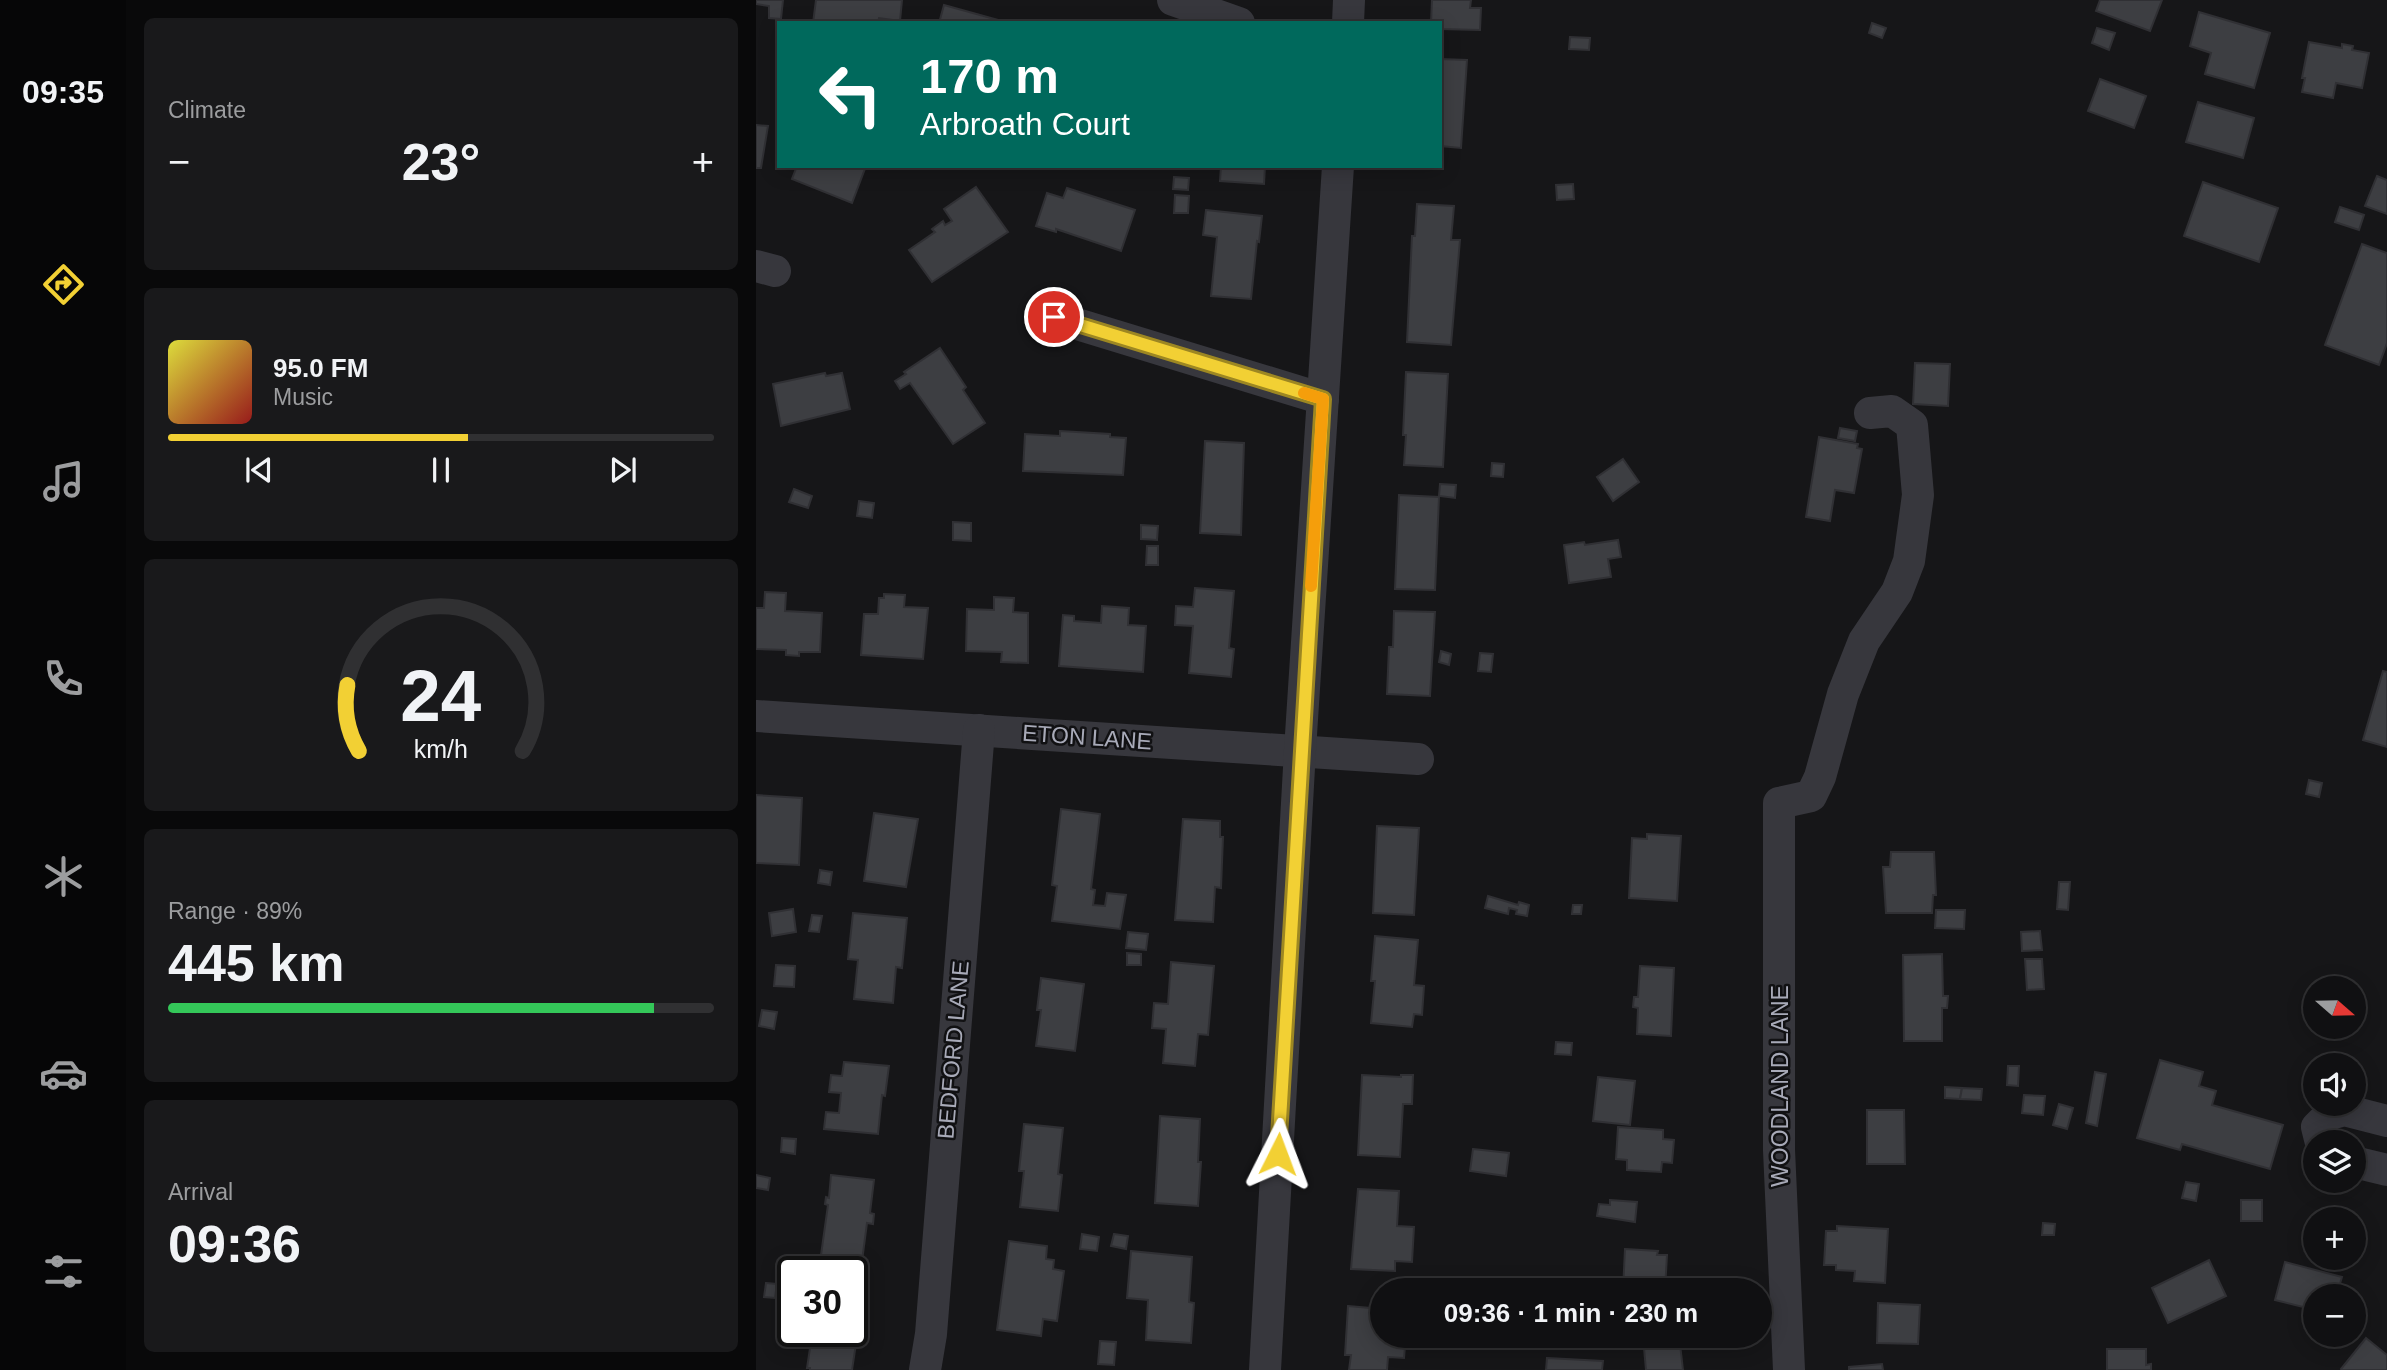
<!DOCTYPE html>
<meta charset="utf-8">
<style>
:root{--surface:#101012;--page:#19191b;--text:#f1f3f6;--muted:#9c9d9f;--line:#303032;--accent:#f2d034}
body{margin:0;font-family:Helvetica,sans-serif;background:var(--page);color:var(--text);height:100vh;display:flex;flex-direction:column;font-size:26px;white-space:nowrap}
*{box-sizing:border-box;margin:0}
p{font-size:23px;color:var(--muted)}
.icon{flex:none;width:38px;height:38px;fill:none;stroke:currentColor;stroke-width:2;stroke-linecap:round;stroke-linejoin:round}
.map{position:relative;flex:1;overflow:hidden}
.side{display:flex;flex-direction:column;gap:18px;padding:18px;background:#09090a;width:630px}
.side>*{flex:none}
.top-card{position:absolute;left:21px;top:21px;width:665px;height:147px;border-radius:0px;box-shadow:0 4px 18px #0003,0 0 0 2px var(--line);background:#00695c;color:#fff;overflow:hidden}
.needle{width:46px;rotate:110deg}
.buttons{position:absolute;left:1547px;top:976px;display:grid;gap:14px}
.buttons a{display:grid;place-items:center;width:63px;height:63px;border-radius:50%;background:var(--surface);box-shadow:0 4px 18px #0003,0 0 0 2px var(--line);font-size:35px}
.speed{position:absolute;left:21px;top:1256px;display:flex;gap:14px;font-size:35px;font-weight:700;text-align:center}
.speed>*{display:grid;place-content:center;width:91px;height:91px;border-radius:50%;background:var(--surface);box-shadow:0 4px 18px #0003,0 0 0 2px var(--line);line-height:1}
.speed .limit{border:4px solid #111;border-radius:10px;background:#fff;color:#111}
.pin{position:absolute;display:grid;place-items:center;width:60px;height:60px;color:#fff;margin:-30px;border:4px solid #fff;border-radius:50%;box-shadow:0 2px 7px #0007}
.me{position:absolute;width:77px;margin:-38px;rotate:3deg;stroke-linejoin:round;filter:drop-shadow(0 0 5px #0008)}
.turn{display:flex;align-items:center;gap:24px;height:147px;padding:0 28px;font-size:32px}
.turn .icon{width:91px;height:91px;stroke-width:2.5}
.turn b{display:block;font-size:49px;line-height:60px}
.big{font-size:52px;font-weight:600;line-height:1.1}
.side .card{flex:1;display:flex;flex-direction:column;justify-content:center;gap:10px;min-width:0;padding:0 24px;border-radius:10px;background:var(--page)}
.side .dial{align-items:center;gap:0}
.dial svg{height:182px;overflow:visible;fill:none;stroke:var(--line);stroke-width:7;stroke-linecap:round;text-anchor:middle}
.dial text{fill:var(--text);stroke:none}
.song{display:flex;align-items:center;gap:21px}
.cover{width:84px;height:84px;border-radius:10px;background:linear-gradient(135deg,hsl(60 70% 55%),hsl(0 70% 35%))}
.played{height:7px;border-radius:4px;background:linear-gradient(90deg,var(--accent) 55%,var(--line) 55%)}
.keys{display:flex;justify-content:space-around;direction:ltr}
.heat{display:flex;justify-content:space-between;align-items:center;font-size:38px;direction:ltr}
.charge{height:10px;border-radius:5px;background:linear-gradient(90deg,#34c759 89%,var(--line) 0)}
.trip{position:absolute;left:614px;top:1278px;width:402px;height:70px;border-radius:35px;background:var(--surface);box-shadow:0 4px 18px #0003,0 0 0 2px var(--line);font-weight:600;line-height:70px;text-align:center}
main{display:flex;flex:1;min-height:0}
.tabs{display:flex;flex-direction:column;width:126px;justify-content:space-around;align-items:center;background:#060607;color:var(--muted)}
.tabs .icon{width:49px;height:49px}
.tabs .selected{color:var(--accent)}
.tabs b{font-size:32px;color:var(--text)}
.map>svg:first-child{display:block}
</style>
<main>
<nav class="tabs">
<b>09:35</b>
<svg class="icon selected" aria-label="directions" viewBox="0 0 24 24"><path d="M12 3l9 9-9 9-9-9zM9 14v-3h6M13 9l2 2-2 2"/></svg>
<svg class="icon" aria-label="music" viewBox="0 0 24 24"><path d="M9 18V5l10-2v13"/><circle cx="6" cy="18" r="3"/><circle cx="16" cy="16" r="3"/></svg>
<svg class="icon" aria-label="phone" viewBox="0 0 24 24"><path d="M5 4h4l2 5-3 2q2 4 5 5l2-3 5 2v4C11 20 4 13 5 4z"/></svg>
<svg class="icon" aria-label="climate" viewBox="0 0 24 24"><path d="M12 3v18M4 7l16 10M4 17L20 7"/></svg>
<svg class="icon" aria-label="car" viewBox="0 0 24 24"><path d="M5 17H2v-5l4-1 3-4h7l3 4 3 1v5h-3M9 17h6M6 11h13"/><circle cx="7" cy="17" r="2"/><circle cx="17" cy="17" r="2"/></svg>
<svg class="icon" aria-label="filters" viewBox="0 0 24 24"><path d="M4 7h16M4 17h16"/><circle cx="9" cy="7" r="2"/><circle cx="15" cy="17" r="2"/></svg>
</nav>
<section class="side">
<div class="card"><p>Climate</p>
<div class="heat"><a>−</a><b class="big">23°</b><a>+</a></div>
</div>
<div class="card">
<div class="song"><i class="cover"></i><div><b>95.0 FM</b><p>Music</p></div></div>
<div class="played"></div>
<div class="keys"><svg class="icon" aria-label="previous" viewBox="0 0 24 24"><path d="M18 5L8 12l10 7zM5 5v14"/></svg><svg class="icon" aria-label="pause" viewBox="0 0 24 24"><path d="M8 5v14M16 5v14"/></svg><svg class="icon" aria-label="next" viewBox="0 0 24 24"><path d="M6 5l10 7-10 7zM19 5v14"/></svg></div>
</div>
<div class="card dial"><svg viewBox="0 0 100 80">
<path d="M14 69A42 42 0 1 1 86 69"/>
<path d="M14 69A42 42 0 0 1 9 40" stroke="#f2d034"/>
<text x="50" y="56" font-size="32" font-weight="700">24</text>
<text x="50" y="72" font-size="11">km/h</text>
</svg></div>
<div class="card"><p>Range · 89%</p><b class="big">445 km</b><div class="charge"></div></div>
<div class="card"><p>Arrival</p><b class="big">09:36</b></div>
</section>
<div class="map">
<svg width="1631" height="1370" viewBox="0 0 1631 1370">
<rect width="100%" height="100%" fill="#161618"/>
<!-- building -->
<g fill="#3d3e42" stroke="#303034" stroke-width="2">
<polygon points="0,0 27,0 25,19 13,18 13,6 0,4"/>
<polygon points="60,0 146,0 144,21 123,18 122,23 57,23"/>
<polygon points="676,0 715,0 714,8 725,8 724,30 684,29 684,23 675,23"/>
<polygon points="1344,0 1406,0 1394,31 1340,11"/>
<polygon points="188,5 253,23 183,23"/>
<polygon points="1443,12 1514,33 1498,88 1449,74 1455,53 1434,46"/>
<polygon points="1116,23 1130,28 1126,38 1113,33"/>
<polygon points="1341,28 1359,33 1353,50 1336,43"/>
<polygon points="814,37 834,38 833,50 813,49"/>
<polygon points="1553,42 1586,48 1586,44 1597,46 1596,50 1613,53 1606,88 1580,83 1577,98 1546,92 1549,78 1546,78"/>
<polygon points="684,59 711,60 705,148 684,146"/>
<polygon points="1344,79 1390,96 1378,128 1332,111"/>
<polygon points="1442,102 1498,118 1487,158 1430,142"/>
<polygon points="0,125 12,126 5,168 0,168"/>
<polygon points="41,166 110,166 96,203 36,179"/>
<polygon points="465,166 509,166 508,184 464,181"/>
<polygon points="1621,176 1631,180 1631,214 1609,206"/>
<polygon points="418,177 433,178 432,190 417,189"/>
<polygon points="1447,182 1522,208 1503,262 1428,236"/>
<polygon points="817,184 818,199 801,200 800,185"/>
<polygon points="220,187 252,232 176,282 153,250 179,232 176,229 187,221 189,225 196,221 188,209"/>
<polygon points="311,188 379,210 365,251 300,229 300,232 280,226 291,193 307,198"/>
<polygon points="419,195 433,196 432,213 418,213"/>
<polygon points="661,204 698,206 695,240 704,240 695,345 651,342 656,236 659,236"/>
<polygon points="1584,207 1608,215 1603,230 1579,222"/>
<polygon points="450,210 506,216 503,242 501,241 495,299 455,296 461,237 447,235"/>
<polygon points="1606,244 1631,253 1631,343 1623,365 1569,345"/>
<polygon points="184,348 210,387 207,390 229,423 197,444 154,383 144,389 139,381 150,374 148,372"/>
<polygon points="1159,363 1194,364 1192,406 1157,404"/>
<polygon points="650,372 692,374 687,467 648,465 650,435 647,435"/>
<polygon points="69,373 70,376 86,373 94,409 25,426 17,384"/>
<polygon points="1084,428 1101,431 1099,441 1082,438"/>
<polygon points="304,431 354,434 354,437 370,438 367,475 267,471 269,434 304,436"/>
<polygon points="1063,437 1102,444 1101,448 1106,449 1098,493 1079,490 1074,521 1050,517"/>
<polygon points="449,441 488,443 485,535 444,533"/>
<polygon points="867,459 883,482 857,501 841,477"/>
<polygon points="736,463 748,464 747,477 735,476"/>
<polygon points="684,484 700,485 699,498 683,496"/>
<polygon points="38,489 56,496 52,508 33,502"/>
<polygon points="643,495 683,497 679,590 639,589"/>
<polygon points="103,501 118,503 116,518 101,516"/>
<polygon points="197,522 215,523 215,541 197,540"/>
<polygon points="385,525 402,526 401,540 385,539"/>
<polygon points="862,540 865,557 852,559 855,577 813,583 808,545 828,542 829,545"/>
<polygon points="391,546 402,546 402,565 390,565"/>
<polygon points="439,588 478,591 473,648 478,649 475,677 433,673 437,626 419,625 420,606 437,607"/>
<polygon points="9,592 30,593 29,611 66,613 64,652 43,652 43,656 30,655 30,650 0,649 0,608 8,608"/>
<polygon points="128,594 149,595 148,607 172,608 167,659 105,655 108,614 122,614 123,598 128,598"/>
<polygon points="238,597 258,598 257,612 272,613 272,663 245,662 246,652 210,651 211,609 238,610"/>
<polygon points="346,606 373,608 372,625 390,626 387,672 303,666 307,615 318,616 318,621 345,623"/>
<polygon points="638,611 679,612 674,696 631,694 633,647 637,647"/>
<polygon points="685,651 695,654 693,665 683,662"/>
<polygon points="724,653 737,654 735,672 722,671"/>
<polygon points="1627,671 1631,672 1631,747 1607,740"/>
<polygon points="1553,780 1566,783 1563,797 1550,794"/>
<polygon points="0,795 46,798 43,865 0,863"/>
<polygon points="305,809 344,814 335,889 339,890 337,905 349,906 351,893 370,895 364,929 296,921 301,886 296,885"/>
<polygon points="118,813 162,819 150,887 108,881"/>
<polygon points="427,819 464,821 464,837 467,837 465,888 459,887 457,922 419,920"/>
<polygon points="621,826 663,828 658,915 617,913"/>
<polygon points="891,834 925,836 921,901 873,898 876,838 891,839"/>
<polygon points="1135,852 1178,852 1180,895 1177,895 1176,913 1130,913 1127,867 1134,867"/>
<polygon points="64,870 76,872 74,885 62,883"/>
<polygon points="1303,882 1314,882 1312,910 1301,909"/>
<polygon points="732,896 762,905 763,902 773,905 771,916 760,914 761,910 753,908 752,914 729,908"/>
<polygon points="817,905 826,905 825,914 816,914"/>
<polygon points="37,909 40,932 16,936 13,913"/>
<polygon points="1180,910 1209,910 1208,929 1179,928"/>
<polygon points="97,913 151,918 146,968 140,967 137,1003 98,999 102,960 92,959"/>
<polygon points="56,915 66,916 63,932 53,931"/>
<polygon points="1284,931 1286,950 1266,951 1265,932"/>
<polygon points="372,932 392,934 390,950 370,948"/>
<polygon points="619,936 662,940 658,985 668,986 666,1015 658,1014 656,1027 615,1023 619,981 615,981"/>
<polygon points="371,953 385,954 385,965 371,965"/>
<polygon points="1186,954 1187,996 1192,996 1191,1008 1186,1008 1186,1041 1148,1041 1147,955"/>
<polygon points="1269,959 1286,959 1288,989 1271,990"/>
<polygon points="415,962 458,966 452,1035 442,1034 439,1066 407,1063 410,1029 396,1028 398,1003 412,1004"/>
<polygon points="20,965 39,966 38,987 18,986"/>
<polygon points="884,966 918,968 915,1036 881,1034 882,1008 877,1007 878,997 882,997"/>
<polygon points="285,978 328,984 319,1051 280,1046 285,1010 281,1010"/>
<polygon points="6,1010 21,1012 18,1029 3,1026"/>
<polygon points="800,1042 816,1043 815,1055 799,1054"/>
<polygon points="1404,1060 1447,1072 1443,1086 1460,1091 1456,1105 1527,1125 1514,1169 1426,1144 1424,1150 1381,1138"/>
<polygon points="88,1062 133,1066 129,1096 126,1095 122,1134 68,1129 70,1112 83,1113 85,1093 73,1092 75,1075 86,1076"/>
<polygon points="1252,1066 1263,1066 1262,1086 1251,1085"/>
<polygon points="1339,1072 1350,1074 1341,1126 1330,1123"/>
<polygon points="606,1075 645,1077 645,1075 657,1075 656,1104 647,1104 644,1157 602,1155"/>
<polygon points="842,1077 879,1081 874,1125 837,1121"/>
<polygon points="1189,1087 1206,1088 1204,1099 1189,1098"/>
<polygon points="1206,1088 1226,1089 1225,1100 1204,1099"/>
<polygon points="1268,1095 1289,1096 1287,1115 1266,1113"/>
<polygon points="1303,1104 1317,1108 1311,1129 1297,1125"/>
<polygon points="1111,1110 1148,1110 1149,1164 1111,1164"/>
<polygon points="404,1116 444,1119 442,1162 445,1162 442,1206 399,1203"/>
<polygon points="268,1124 307,1128 302,1174 306,1175 302,1211 264,1207 268,1171 263,1171"/>
<polygon points="862,1127 907,1130 907,1139 918,1140 916,1163 906,1162 905,1172 871,1170 871,1160 860,1159"/>
<polygon points="26,1138 40,1139 39,1154 25,1152"/>
<polygon points="717,1149 753,1153 750,1176 714,1171"/>
<polygon points="0,1175 14,1178 12,1190 0,1188"/>
<polygon points="75,1175 118,1180 114,1213 118,1214 117,1224 111,1223 106,1261 65,1255 72,1205 69,1204 70,1197 73,1198"/>
<polygon points="1430,1182 1443,1184 1440,1201 1426,1198"/>
<polygon points="602,1189 643,1191 641,1226 658,1227 656,1262 639,1261 639,1271 595,1269"/>
<polygon points="854,1200 881,1202 879,1222 841,1216 843,1204 854,1205"/>
<rect x="1485" y="1200" width="21" height="21"/>
<polygon points="1287,1223 1299,1224 1298,1235 1286,1235"/>
<polygon points="1081,1226 1132,1229 1129,1283 1098,1281 1099,1271 1080,1270 1080,1265 1068,1265 1070,1231 1081,1231"/>
<polygon points="326,1234 343,1237 341,1251 324,1249"/>
<polygon points="358,1234 372,1236 370,1249 355,1246"/>
<polygon points="253,1241 291,1246 290,1259 298,1260 297,1269 308,1271 301,1321 287,1319 285,1336 241,1330"/>
<polygon points="869,1249 902,1251 901,1255 911,1255 909,1290 867,1290"/>
<polygon points="375,1251 436,1257 433,1302 438,1303 435,1343 390,1340 392,1300 371,1298"/>
<polygon points="1453,1260 1470,1296 1412,1323 1396,1288"/>
<polygon points="1529,1262 1586,1277 1580,1297 1559,1297 1559,1310 1519,1300"/>
<polygon points="677,1278 694,1280 693,1290 677,1290"/>
<polygon points="10,1283 21,1284 19,1298 8,1297"/>
<polygon points="1122,1303 1164,1305 1162,1344 1121,1343"/>
<polygon points="592,1306 626,1309 626,1335 650,1335 648,1358 632,1357 631,1370 593,1370 595,1355 589,1355"/>
<polygon points="96,1324 103,1324 96,1370 54,1370 54,1368 51,1368 56,1335 46,1334 46,1332 96,1332"/>
<polygon points="1610,1338 1631,1355 1631,1370 1586,1370 1585,1369"/>
<polygon points="344,1341 360,1342 358,1365 342,1364"/>
<polygon points="924,1344 927,1370 890,1370 888,1348"/>
<polygon points="1351,1349 1390,1349 1390,1365 1395,1364 1395,1370 1351,1370"/>
<polygon points="791,1358 847,1361 846,1370 790,1370"/>
<polygon points="1126,1364 1127,1370 1093,1370 1093,1367"/>
</g>
<g fill="none" stroke-linecap="round" stroke-linejoin="round">
<!-- minor -->
<g stroke="#37373d" stroke-width="32">
<polyline points="417,0 483,23"/>
<polyline points="592,23 593,0"/>
<polyline points="0,266 19,271"/>
<polyline points="298,317 567,399"/>
<polyline points="0,716 662,759"/>
<polyline points="1565,1143 1561,1127 1574,1114 1588,1110 1631,1121"/>
<polyline points="1598,1162 1631,1170"/>
<polyline points="169,1370 175,1334 223,730"/>
<polyline points="509,1370 544,750 582,166"/>
<polyline points="1033,1370 1023,1150 1023,803 1055,796 1064,777 1087,694 1108,641 1141,592 1153,561 1162,495 1156,425 1136,411 1114,413"/>
</g>
</g>
<g fill="none" stroke-linecap="round" stroke-linejoin="round">
<defs>
<polyline id="route" points="298,317 567,399 522,1154"/>
</defs>
<!-- route casing -->
<use href="#route" stroke="#9d8722" stroke-width="18"/>
<!-- route -->
<use href="#route" stroke="#f2d034" stroke-width="12"/>
<!-- slow -->
<polyline stroke="#f59e0b" stroke-width="12" points="548,393 567,399 555,586"/>
</g>
<g text-anchor="middle" stroke-width="5" stroke-linejoin="round" paint-order="stroke">
<!-- street labels -->
<g font-size="23" fill="#a8aab8" stroke="#111113">
<text transform="translate(331 737) rotate(4)" y="8">ETON LANE</text>
<text transform="translate(197 1050) rotate(-85)" y="8">BEDFORD LANE</text>
<text transform="translate(1024 1086) rotate(-90)" y="8">WOODLAND LANE</text>
</g>
</g>
</svg>
<div class="buttons">
<a><svg class="needle" viewBox="-14 -14 28 28"><path d="M0-13l5 13h-10z" fill="#e53935"/><path d="M0 13l5-13h-10z" fill="#9c9d9f"/></svg></a>
<a><svg class="icon" aria-label="sound" viewBox="0 0 24 24"><path d="M4 9h4l5-4v14l-5-4H4zM17 9q2 3 0 6"/></svg></a>
<a><svg class="icon" aria-label="layers" viewBox="0 0 24 24"><path d="M12 4l9 5-9 5-9-5zM3 14l9 5 9-5"/></svg></a>
<a>+</a>
<a>−</a>
</div>
<div class="speed"><div class="limit">30</div></div>
<div class="pin" style="left:298px;top:317px;background:#d93025"><svg class="icon" aria-label="arrive" viewBox="0 0 24 24"><path d="M6 21V4h12l-3 4 3 4H6"/></svg></div>
<svg class="me" style="left:522px;top:1154px" viewBox="-20 -20 40 40"><path d="M0-17L14 15 0 8-14 15z" fill="#f2d034" stroke="#fff" stroke-width="4"/></svg>
<div class="trip">09:36 · 1 min · 230 m</div>
<div class="top-card">
<div class="turn"><svg class="icon" aria-label="left" viewBox="0 0 24 24"><path d="M17 20v-9H6M10 6l-5 5 5 5"/></svg><div><b>170 m</b>Arbroath Court</div></div>
</div>
</div>
</main>
